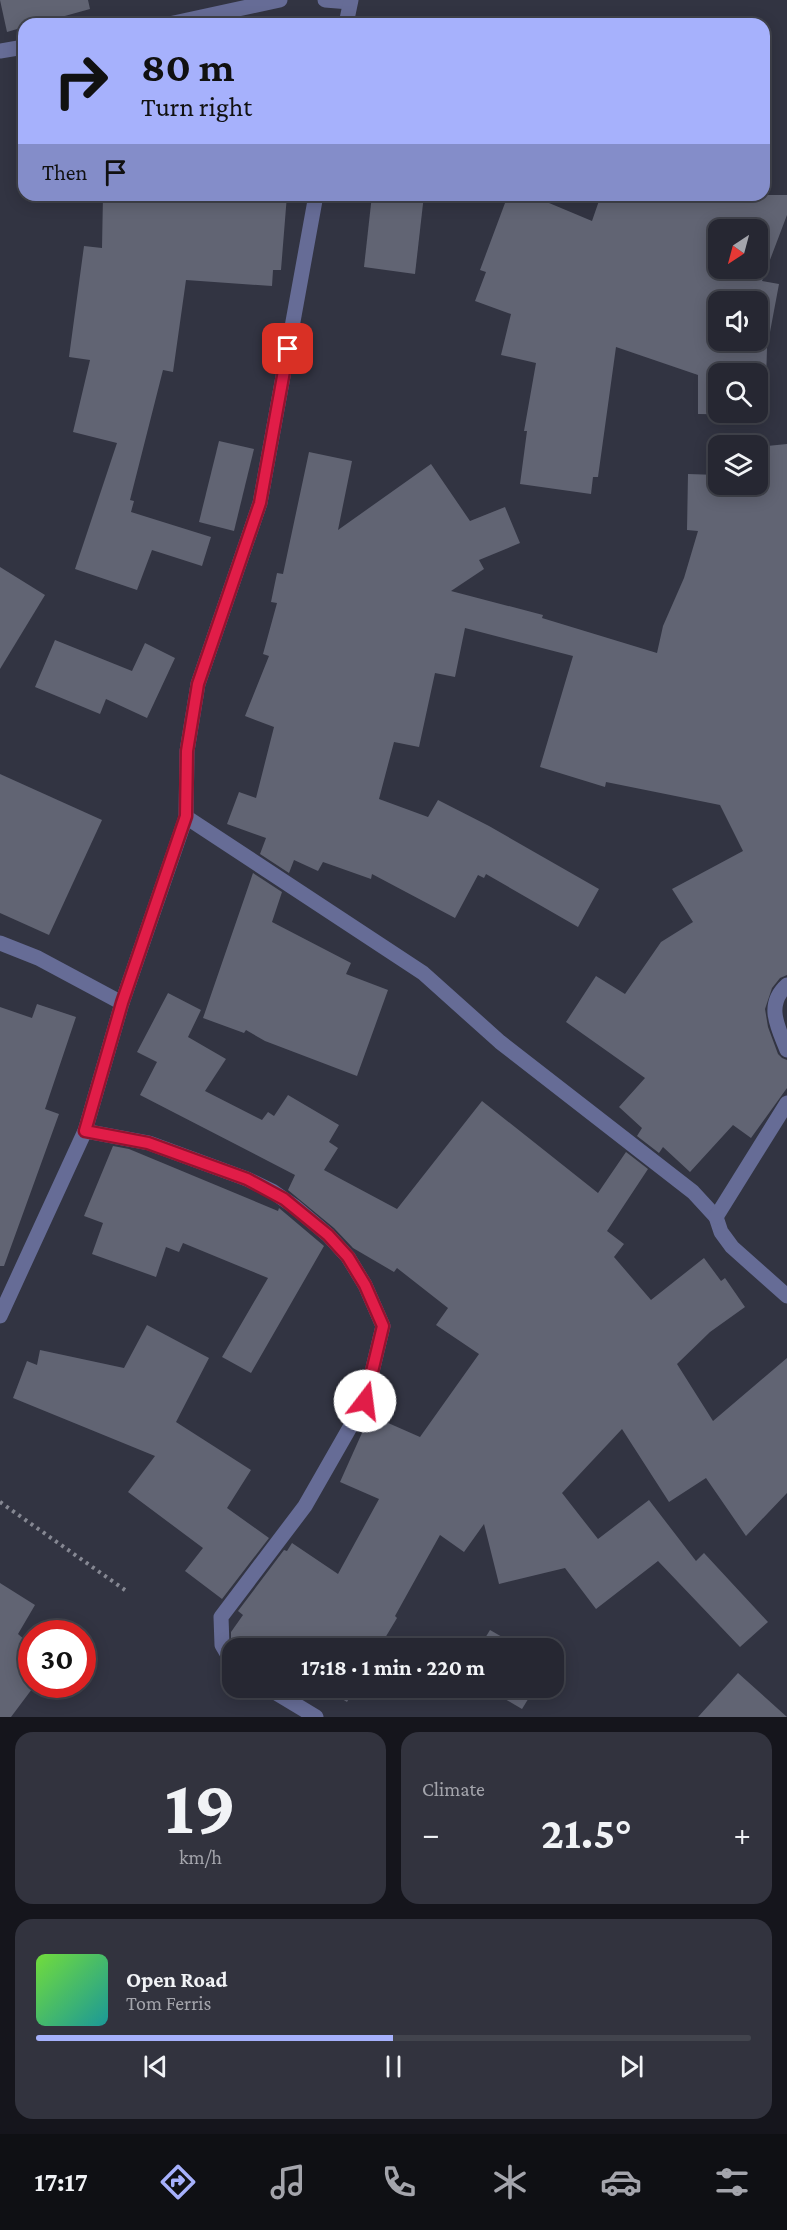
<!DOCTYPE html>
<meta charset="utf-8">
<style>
:root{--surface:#262732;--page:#32333e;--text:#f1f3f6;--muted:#a4a5ac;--line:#42444d;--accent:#a6b1fc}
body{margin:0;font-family:"Crimson Pro",serif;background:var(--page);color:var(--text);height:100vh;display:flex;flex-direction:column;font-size:22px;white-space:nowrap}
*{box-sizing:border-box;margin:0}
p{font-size:20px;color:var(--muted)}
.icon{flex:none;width:33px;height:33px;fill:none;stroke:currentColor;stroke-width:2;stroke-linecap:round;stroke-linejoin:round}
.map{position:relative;height:1717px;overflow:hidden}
.side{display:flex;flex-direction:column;gap:15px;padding:15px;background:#15151c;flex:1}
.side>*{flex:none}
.top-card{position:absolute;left:18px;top:18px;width:752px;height:183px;border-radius:18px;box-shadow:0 3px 15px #0003,0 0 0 2px var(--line);background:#a6b1fc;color:#111;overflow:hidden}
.needle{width:39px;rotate:216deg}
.fabs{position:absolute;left:708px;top:219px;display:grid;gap:12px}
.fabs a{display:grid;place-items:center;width:60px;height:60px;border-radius:12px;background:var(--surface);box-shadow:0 3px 15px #0003,0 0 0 2px var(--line);font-size:30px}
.speed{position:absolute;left:18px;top:1620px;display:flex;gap:12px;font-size:30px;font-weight:700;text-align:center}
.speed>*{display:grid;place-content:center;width:78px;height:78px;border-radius:50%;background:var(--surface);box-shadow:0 3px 15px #0003,0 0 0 2px var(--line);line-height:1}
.speed .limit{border:9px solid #d22;background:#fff;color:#111}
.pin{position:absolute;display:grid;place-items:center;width:51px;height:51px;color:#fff;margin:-26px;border-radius:12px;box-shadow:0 3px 9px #0006}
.me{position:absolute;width:66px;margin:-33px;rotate:15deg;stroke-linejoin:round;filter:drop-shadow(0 0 4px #0008)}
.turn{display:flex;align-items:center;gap:21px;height:126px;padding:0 24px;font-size:27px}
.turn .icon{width:78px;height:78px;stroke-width:2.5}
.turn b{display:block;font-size:42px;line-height:51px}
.then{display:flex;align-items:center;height:57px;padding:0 24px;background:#0003;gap:12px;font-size:22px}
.big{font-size:45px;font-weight:700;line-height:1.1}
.side .widget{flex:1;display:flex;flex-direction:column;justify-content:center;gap:9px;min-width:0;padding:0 21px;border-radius:18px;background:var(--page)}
.side .dial{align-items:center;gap:0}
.dial b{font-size:78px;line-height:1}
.song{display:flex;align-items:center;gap:18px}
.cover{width:72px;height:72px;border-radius:9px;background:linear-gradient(135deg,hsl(100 70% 55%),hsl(180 70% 35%))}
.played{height:6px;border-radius:3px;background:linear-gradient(90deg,var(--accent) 50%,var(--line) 50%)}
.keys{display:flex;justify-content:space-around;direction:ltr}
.heat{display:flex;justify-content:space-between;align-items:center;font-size:33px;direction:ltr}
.side .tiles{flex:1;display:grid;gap:15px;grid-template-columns:1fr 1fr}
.widget:last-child{grid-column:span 2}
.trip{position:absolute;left:222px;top:1638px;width:342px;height:60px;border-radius:18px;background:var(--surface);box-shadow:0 3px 15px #0003,0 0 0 2px var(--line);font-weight:700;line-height:60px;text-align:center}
.tab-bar{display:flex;height:96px;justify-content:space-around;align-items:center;background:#0f1014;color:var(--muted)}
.tab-bar .icon{width:42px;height:42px}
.tab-bar .on{color:var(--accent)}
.tab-bar b{font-size:27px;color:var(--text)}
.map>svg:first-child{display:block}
</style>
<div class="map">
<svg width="787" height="1717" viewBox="0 0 787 1717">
<rect width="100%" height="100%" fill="#323442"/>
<!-- building -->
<g fill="#616473" fill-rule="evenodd">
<polygon points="0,0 88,0 90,9 36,24 24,24 24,27 7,32"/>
<polygon points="103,195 287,195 281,270 273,270 272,286 186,280 173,372 163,370 130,500 134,501 131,512 211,537 202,566 152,550 137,590 75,569 117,443 73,432 90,360 69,357 84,246 102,248"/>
<polygon points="372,195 424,195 415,274 364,267"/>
<path d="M508,195H530L592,221L601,195H787V215L762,281L779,284L767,348L765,415L698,414V375L616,347L598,477H593L591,494L520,484L527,431H524L536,363L501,355L511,314L475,301L486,272L480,270ZM718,230H758V268H718ZM718,302H758V340H718ZM718,374H758V412H718Z"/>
<polygon points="219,441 254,449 234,531 199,522"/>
<polygon points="787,444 787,975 780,978 772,988 765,1009 768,1027 778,1054 782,1058 787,1060 787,1088 751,1138 733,1125 690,1172 663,1147 659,1153 637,1136 642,1128 619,1107 645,1078 566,1022 596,976 625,994 661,942 693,922 672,889 743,851 720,805 606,782 605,787 540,767 573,656 465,628 455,677 435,673 419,747 394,742 379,799 428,817 438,800 489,826 599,889 578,927 486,874 484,878 478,875 455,918 372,874 371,879 323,862 318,871 294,860 289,873 260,854 266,838 227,824 239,792 256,798 274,727 245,716 269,656 263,654 277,603 271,602 277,573 283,574 309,452 352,461 338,530 431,464 470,521 505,507 520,543 479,560 484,569 451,591 543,615 542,618 657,653 663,626 684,578 698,531 687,530 688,474 718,475 718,484 758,484 758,447"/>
<polygon points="0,567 45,595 0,669"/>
<polygon points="55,640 132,671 145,643 175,658 147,718 106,699 100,714 35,687"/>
<polygon points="0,774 102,820 49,935 0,913"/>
<polygon points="253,873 282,892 272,922 351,963 346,974 388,990 357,1076 265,1041 246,1030 244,1033 203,1018"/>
<polygon points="168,993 201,1010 188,1037 226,1059 205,1091 262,1120 268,1112 274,1116 288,1095 339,1125 329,1142 338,1148 324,1170 397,1209 482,1101 598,1193 626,1152 648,1169 607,1231 624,1244 614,1257 651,1300 704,1258 721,1281 725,1278 745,1307 710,1332 677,1364 713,1421 787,1358 787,1493 746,1536 706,1478 669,1502 622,1429 562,1493 598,1539 649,1500 696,1561 704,1553 768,1622 740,1647 658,1561 596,1609 565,1568 499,1584 484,1524 464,1552 440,1535 395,1616 397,1618 379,1648 247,1648 231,1638 231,1632 243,1615 238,1611 284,1550 287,1551 292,1543 338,1574 379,1499 340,1482 370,1415 420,1437 479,1354 436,1325 448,1308 397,1268 394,1272 353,1248 334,1228 288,1190 295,1175 140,1095 157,1062 137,1052"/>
<polygon points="37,1004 76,1017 45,1109 59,1114 4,1266 0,1266 0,1007 32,1018"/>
<polygon points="113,1146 129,1149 278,1211 279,1208 324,1246 251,1373 222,1357 268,1278 183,1243 179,1252 166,1247 156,1277 92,1254 103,1223 84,1216"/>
<polygon points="147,1325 209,1358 176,1422 251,1470 227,1508 269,1538 222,1599 185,1571 203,1548 128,1492 155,1456 13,1398 27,1361 37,1365 40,1350 124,1368"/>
<polygon points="0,1583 35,1605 18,1634 32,1646 32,1689 11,1717 0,1717"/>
<polygon points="490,1630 511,1642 521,1648 479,1648"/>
<polygon points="738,1673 787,1717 698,1717"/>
<polygon points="324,1688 355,1688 347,1702"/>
<polygon points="486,1688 535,1688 522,1709"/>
</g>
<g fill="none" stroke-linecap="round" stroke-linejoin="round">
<!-- path -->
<polyline stroke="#868893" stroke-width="4" stroke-dasharray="3 4.5" stroke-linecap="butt" points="0,1502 125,1590"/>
<!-- minor -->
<g stroke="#666c96" stroke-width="15">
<polyline points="325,0 350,2"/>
<polyline points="169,24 280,0"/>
<polyline points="346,24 351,0"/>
<polyline points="0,51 24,47"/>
<polyline points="186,817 423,973 500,1042 693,1192 716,1217 721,1232 732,1247 787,1296"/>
<polyline points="0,943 38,958 122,1003"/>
<path d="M787,985C765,1005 778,1027 787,1050"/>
<polyline points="85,1131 149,1143 247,1179 272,1191 295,1207 328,1235 348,1257 365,1285 383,1326 365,1401 305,1506 221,1617 222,1645 232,1662"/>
<polyline points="716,1217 787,1103"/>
<polyline points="0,1316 85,1131 122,1003 186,817 187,751 198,684 260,503 316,195"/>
<polyline points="268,1688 316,1717"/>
</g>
</g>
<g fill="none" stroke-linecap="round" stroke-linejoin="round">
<defs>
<polyline id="route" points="288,349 260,503 198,684 187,751 186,816 122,1003 85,1131 148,1143 247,1179 284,1199 328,1235 348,1257 365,1285 383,1326 365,1401"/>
</defs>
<!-- route casing -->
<use href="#route" stroke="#92132f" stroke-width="15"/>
<!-- route -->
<use href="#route" stroke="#e11d48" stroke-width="10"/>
</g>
</svg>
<div class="fabs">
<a><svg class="needle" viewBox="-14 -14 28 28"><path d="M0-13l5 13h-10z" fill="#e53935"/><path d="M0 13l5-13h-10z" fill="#a4a5ac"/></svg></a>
<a><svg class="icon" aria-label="sound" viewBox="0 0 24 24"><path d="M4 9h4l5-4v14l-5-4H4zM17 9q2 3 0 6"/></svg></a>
<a><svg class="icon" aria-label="search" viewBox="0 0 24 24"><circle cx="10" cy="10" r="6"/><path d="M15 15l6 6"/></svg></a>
<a><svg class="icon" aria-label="layers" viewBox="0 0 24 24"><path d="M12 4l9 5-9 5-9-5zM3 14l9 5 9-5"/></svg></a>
</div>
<div class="speed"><div class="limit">30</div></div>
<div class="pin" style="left:288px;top:349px;background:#d93025"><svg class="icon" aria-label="arrive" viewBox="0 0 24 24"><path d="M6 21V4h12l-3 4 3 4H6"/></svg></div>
<svg class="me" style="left:365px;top:1401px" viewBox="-20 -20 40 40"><circle r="19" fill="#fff"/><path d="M0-13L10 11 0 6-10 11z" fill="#e11d48"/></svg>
<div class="trip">17:18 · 1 min · 220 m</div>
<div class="top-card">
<div class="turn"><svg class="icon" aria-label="right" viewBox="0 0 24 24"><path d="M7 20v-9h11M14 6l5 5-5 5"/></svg><div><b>80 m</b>Turn right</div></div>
<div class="then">Then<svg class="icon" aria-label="arrive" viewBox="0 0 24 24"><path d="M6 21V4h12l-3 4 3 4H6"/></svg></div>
</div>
</div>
<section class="side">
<div class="tiles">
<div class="widget dial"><b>19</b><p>km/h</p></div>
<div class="widget"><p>Climate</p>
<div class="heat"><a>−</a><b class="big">21.5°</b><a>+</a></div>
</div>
<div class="widget">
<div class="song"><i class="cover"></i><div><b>Open Road</b><p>Tom Ferris</p></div></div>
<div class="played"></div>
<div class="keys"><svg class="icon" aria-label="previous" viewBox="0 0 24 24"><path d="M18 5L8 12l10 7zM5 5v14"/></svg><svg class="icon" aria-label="pause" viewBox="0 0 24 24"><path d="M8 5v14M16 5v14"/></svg><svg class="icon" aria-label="next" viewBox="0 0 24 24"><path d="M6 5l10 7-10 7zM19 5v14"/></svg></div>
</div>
</div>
</section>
<nav class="tab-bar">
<b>17:17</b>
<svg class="icon on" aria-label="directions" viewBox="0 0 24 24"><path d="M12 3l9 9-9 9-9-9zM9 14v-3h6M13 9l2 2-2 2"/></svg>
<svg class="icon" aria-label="music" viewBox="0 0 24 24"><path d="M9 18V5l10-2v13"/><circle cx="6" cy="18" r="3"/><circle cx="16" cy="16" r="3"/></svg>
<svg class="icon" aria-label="phone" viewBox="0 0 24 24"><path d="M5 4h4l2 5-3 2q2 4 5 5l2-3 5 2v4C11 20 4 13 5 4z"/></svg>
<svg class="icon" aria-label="climate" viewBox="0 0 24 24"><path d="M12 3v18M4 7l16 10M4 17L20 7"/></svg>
<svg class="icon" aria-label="car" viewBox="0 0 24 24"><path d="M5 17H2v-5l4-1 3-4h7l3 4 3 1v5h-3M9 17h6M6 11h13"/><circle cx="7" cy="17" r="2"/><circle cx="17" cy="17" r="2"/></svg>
<svg class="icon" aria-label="filters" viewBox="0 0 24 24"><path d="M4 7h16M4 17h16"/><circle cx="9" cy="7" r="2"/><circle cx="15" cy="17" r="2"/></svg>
</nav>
